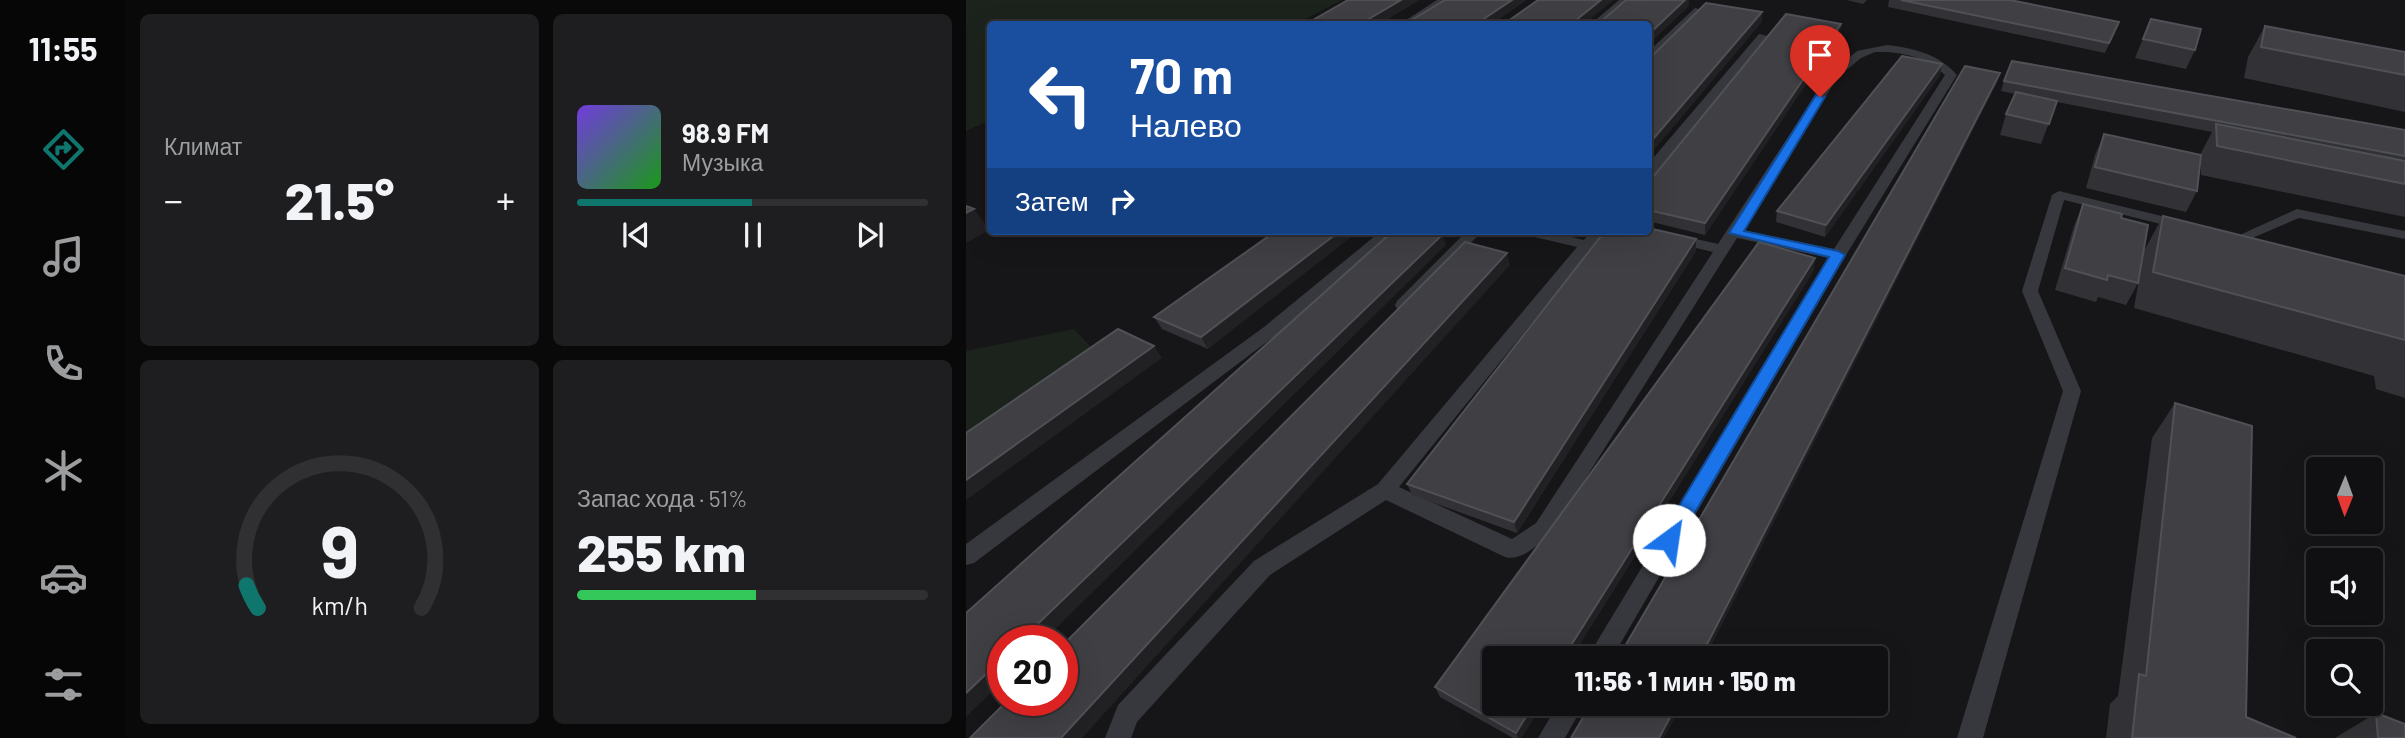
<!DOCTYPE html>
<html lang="ru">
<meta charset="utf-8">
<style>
:root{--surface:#101012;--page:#1e1e20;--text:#f1f3f6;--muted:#9c9d9f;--line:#303032;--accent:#0f766e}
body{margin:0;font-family:Barlow,sans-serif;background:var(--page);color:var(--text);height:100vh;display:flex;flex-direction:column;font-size:26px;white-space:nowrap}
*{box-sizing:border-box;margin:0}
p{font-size:23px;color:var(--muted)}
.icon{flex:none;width:38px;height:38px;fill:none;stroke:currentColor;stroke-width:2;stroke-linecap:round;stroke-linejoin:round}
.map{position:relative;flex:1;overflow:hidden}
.side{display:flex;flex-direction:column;gap:14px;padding:14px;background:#09090a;width:840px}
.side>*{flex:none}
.hud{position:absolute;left:21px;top:21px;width:665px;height:214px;border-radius:7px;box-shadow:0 7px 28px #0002,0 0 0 2px var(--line);background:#1a4fa0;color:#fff;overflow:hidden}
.needle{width:46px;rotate:181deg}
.tools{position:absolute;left:1340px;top:457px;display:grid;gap:14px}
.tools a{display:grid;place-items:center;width:77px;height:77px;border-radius:7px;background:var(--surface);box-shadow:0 7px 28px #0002,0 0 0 2px var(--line);font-size:35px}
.speed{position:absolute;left:21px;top:625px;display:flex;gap:14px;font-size:35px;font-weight:700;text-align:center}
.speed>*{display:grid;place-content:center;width:91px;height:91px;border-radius:50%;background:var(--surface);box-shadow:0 7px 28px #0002,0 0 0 2px var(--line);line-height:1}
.speed .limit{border:10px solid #d22;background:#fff;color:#111}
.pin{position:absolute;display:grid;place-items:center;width:60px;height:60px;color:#fff;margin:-72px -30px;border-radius:50% 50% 50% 0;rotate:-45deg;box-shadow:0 0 7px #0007}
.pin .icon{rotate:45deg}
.me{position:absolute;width:77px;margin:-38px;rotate:31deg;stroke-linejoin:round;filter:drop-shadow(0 0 5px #0008)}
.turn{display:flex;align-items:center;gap:24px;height:147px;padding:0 28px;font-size:32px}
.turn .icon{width:91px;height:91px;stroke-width:2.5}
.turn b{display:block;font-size:49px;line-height:60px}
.then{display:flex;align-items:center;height:66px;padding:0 28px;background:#0003;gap:14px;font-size:26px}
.big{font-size:52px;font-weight:800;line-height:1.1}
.side .card{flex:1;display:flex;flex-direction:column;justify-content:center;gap:10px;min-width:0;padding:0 24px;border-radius:10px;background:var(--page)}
.side .dial{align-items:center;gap:0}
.dial svg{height:182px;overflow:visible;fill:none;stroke:var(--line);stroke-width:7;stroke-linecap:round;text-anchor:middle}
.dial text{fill:var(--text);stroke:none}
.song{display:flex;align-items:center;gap:21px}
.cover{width:84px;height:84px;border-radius:10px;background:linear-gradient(135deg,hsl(260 70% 55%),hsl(120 70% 35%))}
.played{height:7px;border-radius:4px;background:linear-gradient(90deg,var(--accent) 50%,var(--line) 50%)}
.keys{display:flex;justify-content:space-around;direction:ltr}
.heat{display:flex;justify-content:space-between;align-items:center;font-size:38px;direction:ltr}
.charge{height:10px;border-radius:5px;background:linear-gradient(90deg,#34c759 51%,var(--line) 0)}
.side .tiles{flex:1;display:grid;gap:14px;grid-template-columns:repeat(2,1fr)}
.trip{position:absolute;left:516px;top:646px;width:406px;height:70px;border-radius:7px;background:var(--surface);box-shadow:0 7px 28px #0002,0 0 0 2px var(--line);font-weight:800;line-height:70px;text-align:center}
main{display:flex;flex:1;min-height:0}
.tabs{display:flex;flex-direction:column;width:126px;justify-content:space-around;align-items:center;background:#060607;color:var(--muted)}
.tabs .icon{width:49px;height:49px}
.tabs .current{color:var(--accent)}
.tabs b{font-size:32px;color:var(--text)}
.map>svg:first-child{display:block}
</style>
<main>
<nav class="tabs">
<b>11:55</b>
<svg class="icon current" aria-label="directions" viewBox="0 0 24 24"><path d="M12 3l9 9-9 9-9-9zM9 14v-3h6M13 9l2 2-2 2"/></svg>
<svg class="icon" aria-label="music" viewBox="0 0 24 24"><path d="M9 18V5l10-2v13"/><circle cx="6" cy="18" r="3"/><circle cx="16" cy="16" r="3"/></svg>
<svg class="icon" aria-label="phone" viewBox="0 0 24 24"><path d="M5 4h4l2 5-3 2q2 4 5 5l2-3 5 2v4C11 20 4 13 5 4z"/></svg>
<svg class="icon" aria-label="climate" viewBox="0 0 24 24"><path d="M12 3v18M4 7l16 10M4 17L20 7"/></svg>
<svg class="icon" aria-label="car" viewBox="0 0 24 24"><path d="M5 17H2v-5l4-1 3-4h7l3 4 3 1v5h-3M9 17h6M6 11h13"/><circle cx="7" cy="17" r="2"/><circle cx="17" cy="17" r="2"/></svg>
<svg class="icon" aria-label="filters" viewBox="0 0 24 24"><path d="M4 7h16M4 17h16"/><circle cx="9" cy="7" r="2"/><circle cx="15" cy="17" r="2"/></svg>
</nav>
<section class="side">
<div class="tiles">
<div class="card"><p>Климат</p>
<div class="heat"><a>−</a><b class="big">21.5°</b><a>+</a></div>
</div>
<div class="card">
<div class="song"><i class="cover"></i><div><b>98.9 FM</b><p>Музыка</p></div></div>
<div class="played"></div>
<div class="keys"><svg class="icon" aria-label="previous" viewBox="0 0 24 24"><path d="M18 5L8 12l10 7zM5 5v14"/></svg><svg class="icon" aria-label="pause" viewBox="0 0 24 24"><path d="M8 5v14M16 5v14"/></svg><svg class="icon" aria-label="next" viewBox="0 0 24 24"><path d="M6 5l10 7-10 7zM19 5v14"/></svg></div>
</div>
<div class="card dial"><svg viewBox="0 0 100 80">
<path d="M14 69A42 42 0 1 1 86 69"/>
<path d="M14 69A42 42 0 0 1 9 59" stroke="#0f766e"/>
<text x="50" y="56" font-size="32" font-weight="700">9</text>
<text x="50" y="72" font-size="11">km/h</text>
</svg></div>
<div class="card"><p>Запас хода · 51%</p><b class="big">255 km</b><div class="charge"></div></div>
</div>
</section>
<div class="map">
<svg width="1439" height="738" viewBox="0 0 1439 738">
<rect width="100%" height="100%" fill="#161618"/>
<!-- green -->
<g fill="#1c231d">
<polygon points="0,0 376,0 330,24 24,24 24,120 0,131"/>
<polygon points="108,329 128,350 0,440 0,351"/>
</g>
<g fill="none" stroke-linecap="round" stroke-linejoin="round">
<!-- service -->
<g fill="#37383d" fill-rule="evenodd">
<polygon points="471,0 483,0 445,24 434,24"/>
<polygon points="653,0 664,0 636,24 625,24"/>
<polygon points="729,8 737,10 682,62 682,52"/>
<polygon points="793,34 802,36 687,176 682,177 682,164"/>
<path d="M921,45C947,48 973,54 991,75L880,255L646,658H621L863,258L771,238L584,535C572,544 555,562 539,557L420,500L304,575L171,722L165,738H139L152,705L288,561L412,484L611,247L556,234L554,231H580L618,240L625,231H640L433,487L546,539L570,523L747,252L672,234L670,231H682V228L752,244L864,73L891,51ZM909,52C935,51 960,57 979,75L868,249L776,230L872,77L895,58Z"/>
<polygon points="1093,191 1220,222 1222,225 1215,229 1098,200 1072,291 1115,391 1017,738 991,738 1097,391 1056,291 1086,195"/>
<polygon points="1331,209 1439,231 1439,239 1333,218 1277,242 1267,242 1265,239"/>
<polygon points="415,231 431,231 310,335 8,563 0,565 0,544 298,327"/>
<polygon points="501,231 516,231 443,309 431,309 429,305 431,301"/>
<polygon points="592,704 618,704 599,738 572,738"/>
</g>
</g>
<!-- wall -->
<g fill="#323236">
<polygon points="453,0 413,24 349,24 347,20"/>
<polygon points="881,0 901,0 897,4"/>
<polygon points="923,0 1044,0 1149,31 1139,53 922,7"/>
<polygon points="1185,19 1229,50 1220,69 1169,58"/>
<polygon points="875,24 874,33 739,235 682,221 682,183"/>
<polygon points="1299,26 1439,52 1439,112 1278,78 1282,57"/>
<polygon points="976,64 974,75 859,237 810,222 811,211"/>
<polygon points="1038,81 1439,130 1439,217 1235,175 1235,153 1246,132 1091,102 1075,144 1034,135 1040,114 1049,94 1035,91"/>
<polygon points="1138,134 1231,191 1220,212 1120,188 1129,155"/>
<polygon points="1117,204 1155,218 1172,283 1160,305 1132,297 1130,302 1089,290 1108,226"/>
<polygon points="1197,216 1439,276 1439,398 1410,389 1408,376 1168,308 1178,251"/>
<polygon points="91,231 117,231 108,237"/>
<polygon points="310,231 242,349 196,329 188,317"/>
<polygon points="730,239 730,251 551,533 446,495 441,484"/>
<polygon points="848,270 605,658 528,658 528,704 577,704 555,738 547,738 474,697 469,687"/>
<polygon points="1209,403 1280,717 1330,738 1140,738 1144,704 1152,696 1186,438"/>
<polygon points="1410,713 1439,738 1369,738"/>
</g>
<!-- shaded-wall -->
<g fill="#212124">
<polygon points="435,0 453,0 413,24 394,24"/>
<polygon points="546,0 561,0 526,24 510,24"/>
<polygon points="635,0 648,0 618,24 605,24"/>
<polygon points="719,0 723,0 723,6 682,45 682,35"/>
<polygon points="796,12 796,22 682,157 682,145"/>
<polygon points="875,24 874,33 739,235 739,223"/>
<polygon points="976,64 974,75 859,237 860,225"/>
<polygon points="1034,73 1031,83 739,658 734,658"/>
<polygon points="8,209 24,230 0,243 0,213"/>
<polygon points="104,231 117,231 108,237"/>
<polygon points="374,231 393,231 242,349 235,337"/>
<polygon points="477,234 480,245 78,640 55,640"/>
<polygon points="730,239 730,251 551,533 548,522"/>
<polygon points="541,253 544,265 116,738 95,738"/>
<polygon points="849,258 848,270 605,658 597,658"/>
<polygon points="188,346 196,358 0,500 0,480"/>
<polygon points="37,658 37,681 0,717 0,693"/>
<polygon points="568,704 577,704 555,738 552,738 550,733"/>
<polygon points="711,704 716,704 698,738 693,738"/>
</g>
<!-- building -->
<g fill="#3f3f44" stroke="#4f5156" stroke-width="2">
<polygon points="382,0 435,0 394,24 371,24 347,20"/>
<polygon points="479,0 546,0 510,24 439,24"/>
<polygon points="572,0 635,0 605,24 538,24"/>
<polygon points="660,0 719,0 682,35 682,24 632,24"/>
<polygon points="935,0 1044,0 1153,22 1143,43"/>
<polygon points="740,3 796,12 682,145 682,60"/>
<polygon points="820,14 875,24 739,223 682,210 682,183"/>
<polygon points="1185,19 1235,29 1229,50 1177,39"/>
<polygon points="1299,26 1439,52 1439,75 1295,47"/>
<polygon points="936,56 976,64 860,225 811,211"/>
<polygon points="1046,61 1439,130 1439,156 1038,81"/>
<polygon points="999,66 1034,73 734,658 652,658"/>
<polygon points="1050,92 1091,101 1083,124 1040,114"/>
<polygon points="1250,124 1439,161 1439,184 1251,146"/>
<polygon points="1138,134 1235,155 1231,191 1129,167"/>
<polygon points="1117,204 1156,214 1155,218 1182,225 1172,283 1142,275 1141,280 1099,268"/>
<polygon points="0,206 8,209 0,213"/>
<polygon points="1197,216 1439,276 1439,340 1187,272"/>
<polygon points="682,228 730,239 548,522 441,484 639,231 682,231"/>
<polygon points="310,231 374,231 235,337 188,317"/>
<polygon points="427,231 466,231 477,234 55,640 37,640 37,658 0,693 0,613"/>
<polygon points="499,242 541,253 95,738 4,738 42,700 96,700 96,646"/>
<polygon points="793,242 849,258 597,658 528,658 528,704 568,704 550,733 469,687"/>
<polygon points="152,329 188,346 0,480 0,433"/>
<polygon points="1209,403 1286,426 1280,717 1330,738 1166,738 1173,674 1180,676"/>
<polygon points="625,704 711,704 693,738 605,738"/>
<polygon points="1410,713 1439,724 1439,738 1412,738"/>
</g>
<!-- route -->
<polygon fill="#1a73e8" stroke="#114b97" stroke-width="2" points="850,95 859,97 778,231 872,251 879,255 710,545 696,545 693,540 696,534 863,257 763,233"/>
</svg>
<div class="tools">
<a><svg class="needle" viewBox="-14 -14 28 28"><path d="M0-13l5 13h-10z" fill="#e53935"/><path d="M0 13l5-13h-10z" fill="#9c9d9f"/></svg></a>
<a><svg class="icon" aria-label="sound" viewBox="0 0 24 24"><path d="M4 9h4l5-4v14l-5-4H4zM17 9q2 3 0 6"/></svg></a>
<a><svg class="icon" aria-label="search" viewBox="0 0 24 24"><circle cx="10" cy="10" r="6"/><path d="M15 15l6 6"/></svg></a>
</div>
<div class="speed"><div class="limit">20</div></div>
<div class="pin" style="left:854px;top:97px;background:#d93025"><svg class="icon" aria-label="arrive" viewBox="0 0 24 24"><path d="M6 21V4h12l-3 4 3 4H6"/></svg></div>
<svg class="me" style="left:703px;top:540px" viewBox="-20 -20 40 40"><circle r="19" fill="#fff"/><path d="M0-13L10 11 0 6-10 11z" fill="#1a73e8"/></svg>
<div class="trip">11:56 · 1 мин · 150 m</div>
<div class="hud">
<div class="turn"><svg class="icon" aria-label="left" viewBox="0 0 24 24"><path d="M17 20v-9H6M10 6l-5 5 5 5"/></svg><div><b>70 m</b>Налево</div></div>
<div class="then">Затем<svg class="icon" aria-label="right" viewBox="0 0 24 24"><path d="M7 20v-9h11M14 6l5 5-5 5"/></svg></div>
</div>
</div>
</main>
